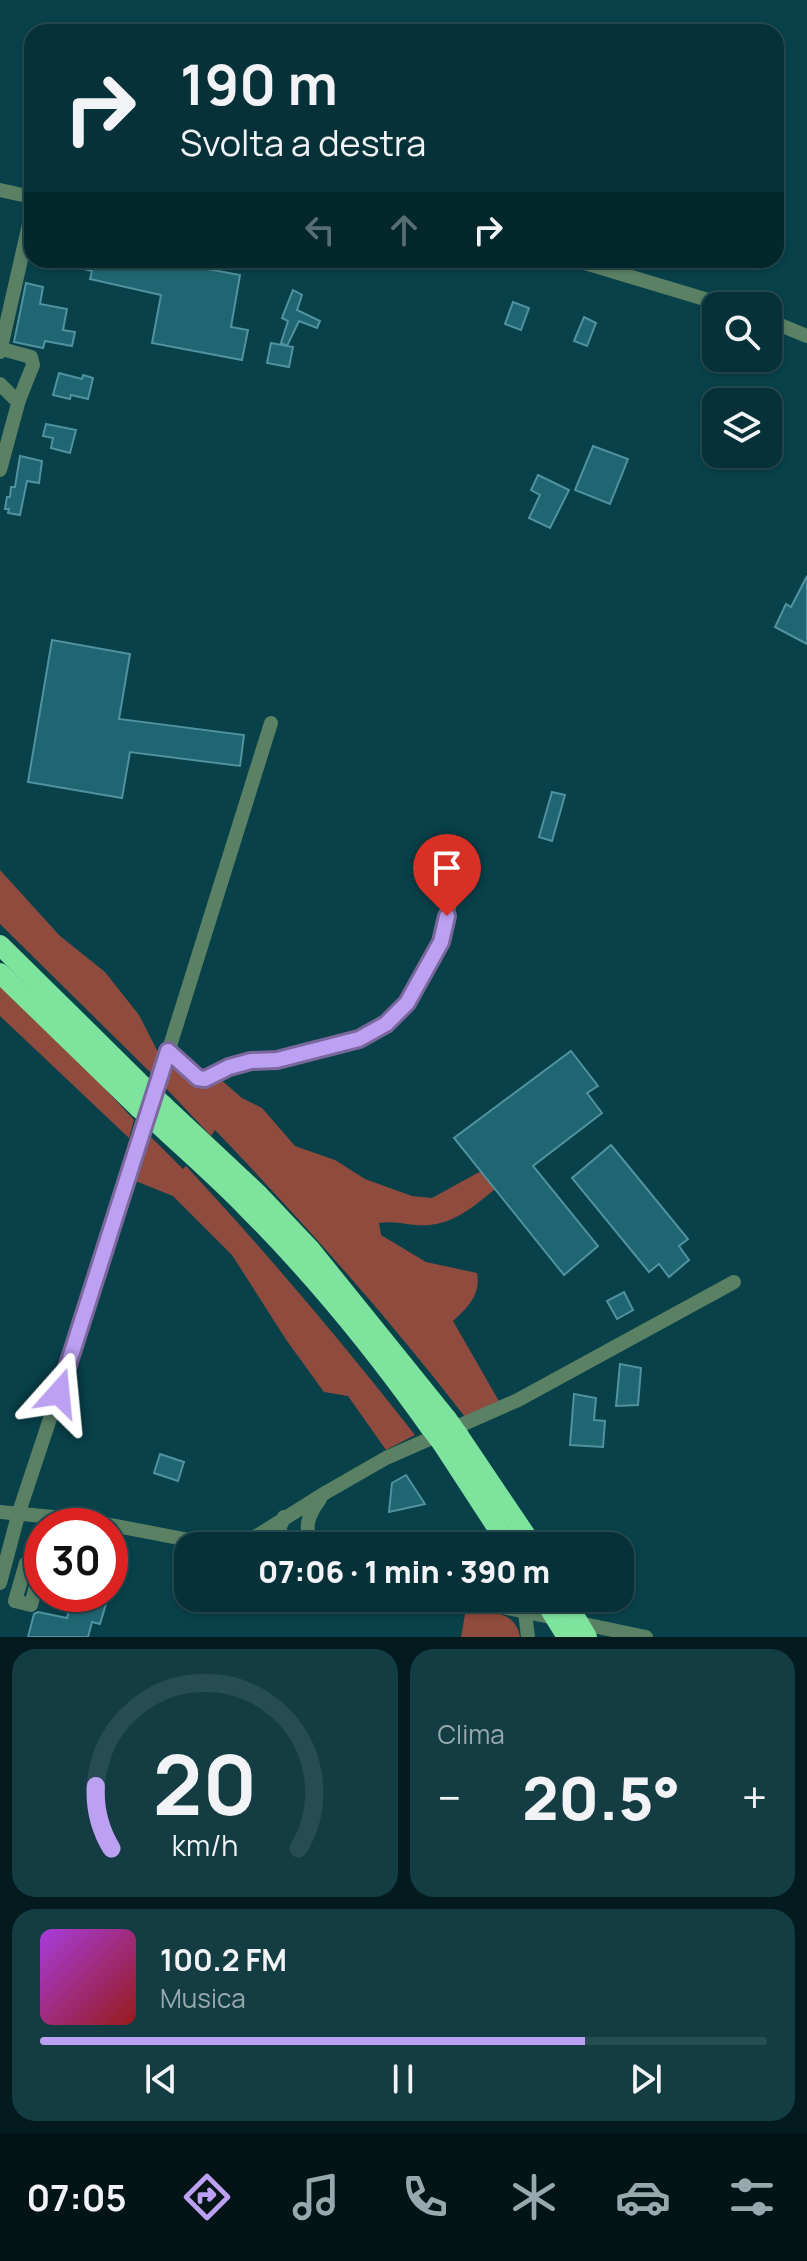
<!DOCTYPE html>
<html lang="it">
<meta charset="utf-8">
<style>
:root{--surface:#063138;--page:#143d43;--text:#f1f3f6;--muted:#98a9ae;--line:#274c53;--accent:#bca0f2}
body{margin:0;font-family:Manrope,sans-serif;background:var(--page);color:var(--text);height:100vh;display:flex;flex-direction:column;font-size:30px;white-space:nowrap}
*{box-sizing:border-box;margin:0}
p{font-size:26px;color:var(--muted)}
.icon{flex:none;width:44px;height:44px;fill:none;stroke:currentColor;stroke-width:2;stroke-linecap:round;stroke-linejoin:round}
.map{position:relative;height:1637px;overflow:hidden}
.details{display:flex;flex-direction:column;gap:12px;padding:12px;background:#031b1f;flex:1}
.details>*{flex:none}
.top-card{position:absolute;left:24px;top:24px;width:760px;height:244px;border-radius:24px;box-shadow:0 2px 6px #0004,0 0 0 2px var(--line);background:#063138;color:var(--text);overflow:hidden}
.tools{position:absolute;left:702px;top:292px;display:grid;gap:16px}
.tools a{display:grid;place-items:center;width:80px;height:80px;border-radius:16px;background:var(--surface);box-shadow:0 2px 6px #0004,0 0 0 2px var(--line);font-size:40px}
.speed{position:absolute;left:24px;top:1508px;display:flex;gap:16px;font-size:40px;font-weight:700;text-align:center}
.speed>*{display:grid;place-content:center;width:104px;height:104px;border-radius:50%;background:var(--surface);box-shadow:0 2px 6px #0004,0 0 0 2px var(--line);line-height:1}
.speed .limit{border:12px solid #d22;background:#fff;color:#111}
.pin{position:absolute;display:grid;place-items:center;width:68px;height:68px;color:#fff;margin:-82px -34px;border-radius:50% 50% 50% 0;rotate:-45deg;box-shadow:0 0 8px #0007}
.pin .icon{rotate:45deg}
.me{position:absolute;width:88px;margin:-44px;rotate:18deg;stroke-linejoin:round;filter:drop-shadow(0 0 6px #0008)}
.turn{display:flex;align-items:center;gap:28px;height:168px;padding:0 24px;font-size:36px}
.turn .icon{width:104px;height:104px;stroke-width:2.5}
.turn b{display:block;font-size:56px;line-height:68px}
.lanes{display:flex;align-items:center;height:76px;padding:0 24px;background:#0003;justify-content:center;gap:40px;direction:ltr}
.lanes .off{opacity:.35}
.big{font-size:60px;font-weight:800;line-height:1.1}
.details .card{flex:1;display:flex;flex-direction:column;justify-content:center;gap:12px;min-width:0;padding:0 28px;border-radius:24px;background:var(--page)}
.details .dial{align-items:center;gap:0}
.dial svg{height:208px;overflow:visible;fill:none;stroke:var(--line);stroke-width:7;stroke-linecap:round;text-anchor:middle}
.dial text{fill:var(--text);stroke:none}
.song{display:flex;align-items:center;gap:24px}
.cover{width:96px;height:96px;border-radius:12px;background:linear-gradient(135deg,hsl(280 70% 55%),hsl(0 70% 35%))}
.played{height:8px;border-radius:4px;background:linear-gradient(90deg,var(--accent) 75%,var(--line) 75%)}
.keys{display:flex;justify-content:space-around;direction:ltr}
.heat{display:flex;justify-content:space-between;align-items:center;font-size:44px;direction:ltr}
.details .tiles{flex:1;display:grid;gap:12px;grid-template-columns:1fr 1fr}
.card:last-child{grid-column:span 2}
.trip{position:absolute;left:174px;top:1532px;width:460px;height:80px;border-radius:24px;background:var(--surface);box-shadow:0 2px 6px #0004,0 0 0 2px var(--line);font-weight:800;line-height:80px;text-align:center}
.dock{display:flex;height:128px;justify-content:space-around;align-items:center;background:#021416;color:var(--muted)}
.dock .icon{width:56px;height:56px}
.dock .active{color:var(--accent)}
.dock b{font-size:36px;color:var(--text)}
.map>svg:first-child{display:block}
</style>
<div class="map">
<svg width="807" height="1637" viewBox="0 0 807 1637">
<rect width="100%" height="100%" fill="#08414a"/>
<!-- green -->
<g fill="#8f4b3d">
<polygon points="0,870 60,936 105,972 139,1015 161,1058 154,1076 0,924"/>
<polygon points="0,981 64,1044 134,1120 129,1138 0,1016"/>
<path d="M171,1058L189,1075L220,1079L242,1098L262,1108L295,1146L335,1160L365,1179L412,1196L432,1198L481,1171L495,1189C471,1209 449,1228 416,1225C403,1224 392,1221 379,1223L381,1235L426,1262L477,1273C481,1295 468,1307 453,1321L500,1403L465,1417C388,1317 303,1222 215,1130L211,1136L162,1084Z"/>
<path d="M149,1135L183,1169L186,1166C267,1253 342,1342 415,1435L386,1450L348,1396L324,1392L287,1341L232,1255L173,1196L133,1180Z"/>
<path d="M466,1609C489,1613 515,1609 520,1637H461Z"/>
</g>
<!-- building -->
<g fill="#206572" stroke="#50929f" stroke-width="2">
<polygon points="64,260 159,260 240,275 231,327 248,330 242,360 152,343 161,295 90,279 92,271 63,264"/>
<polygon points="26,283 43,287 40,304 67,309 63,330 75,332 72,346 45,341 43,348 14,342"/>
<polygon points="293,290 302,295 297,310 320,321 317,328 299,321 287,346 281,343 288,321 282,318"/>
<polygon points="513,302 529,308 521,330 505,324"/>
<polygon points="584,317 596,323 587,346 574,341"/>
<polygon points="271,343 293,347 289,367 267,363"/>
<polygon points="59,373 82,379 83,375 93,378 88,399 71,395 70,399 53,395"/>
<polygon points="46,424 76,430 70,453 51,448 53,438 43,436"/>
<polygon points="593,446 628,459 610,504 575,490"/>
<polygon points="20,456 42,461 39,483 27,481 20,515 8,513 9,509 5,509 7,497 10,497 11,487 15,487"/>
<polygon points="538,475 569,490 550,528 529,518 540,495 531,490"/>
<polygon points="807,576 807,644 775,627 786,604 791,607"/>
<polygon points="52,640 130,654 119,719 244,735 240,766 130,752 122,798 28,782"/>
<polygon points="552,792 565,795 552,841 539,837"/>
<polygon points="571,1051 598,1086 587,1093 602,1113 533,1166 598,1246 564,1275 454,1138"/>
<polygon points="611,1145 688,1239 679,1246 689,1260 669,1277 659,1264 649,1272 572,1178"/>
<polygon points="624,1292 633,1310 617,1319 607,1301"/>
<polygon points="620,1364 641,1368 638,1405 616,1406"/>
<polygon points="574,1394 596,1398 594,1420 605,1421 603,1447 570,1445"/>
<polygon points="160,1454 184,1462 178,1481 154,1473"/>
<polygon points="406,1475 425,1504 389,1512 392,1483"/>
<polygon points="73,1594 109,1594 100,1624 92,1622 88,1637 28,1637 34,1614 38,1612 67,1618"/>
</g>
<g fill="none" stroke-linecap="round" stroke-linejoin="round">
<!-- minor -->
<g stroke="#5a8164" stroke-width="14">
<polyline points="0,190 32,197"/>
<polyline points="575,260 728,306"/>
<polyline points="768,320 807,336"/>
<polyline points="0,352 32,211"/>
<polyline points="0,384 14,398 19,400 33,365 31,357 2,349"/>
<polyline points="0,470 19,400"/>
<polyline points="168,1051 198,1078 205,1079 251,1061 277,1060 359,1039 386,1024 407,1003 441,942 453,890"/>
<polyline points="0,1512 85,1520 220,1546"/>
<polyline points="234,1546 260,1534 325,1493 386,1458 518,1400 734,1282"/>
<polyline points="279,1546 280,1527 284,1517"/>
<path d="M313,1546C303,1528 308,1515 320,1499"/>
<polyline points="42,1554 26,1563 15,1601 31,1605 42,1563"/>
<polyline points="0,1583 19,1512 108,1244 271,723"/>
<polyline points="460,1598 646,1637"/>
<polyline points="525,1612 528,1637"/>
</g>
<!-- highway -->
<g stroke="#7ee39d" stroke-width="20">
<polyline points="0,945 146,1089"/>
<polyline points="0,973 139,1108"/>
<polyline points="163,1105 259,1195 310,1249 447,1419"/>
<path d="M158,1124C188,1152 219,1179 247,1208C314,1275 375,1350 429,1426"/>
<polyline points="459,1436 533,1546"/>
<polyline points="442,1443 509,1546"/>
</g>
<!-- highway-bridge -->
<g stroke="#7ee39d" stroke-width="20">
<polyline points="146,1089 163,1105"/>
<polyline points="139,1108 158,1124"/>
<polyline points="447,1419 459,1436"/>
<polyline points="429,1426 442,1443"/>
<polyline points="543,1598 567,1637"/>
<polyline points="564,1598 587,1637"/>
</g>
</g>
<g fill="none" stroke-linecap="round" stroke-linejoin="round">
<defs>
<polyline id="route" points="59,1393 168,1051 198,1078 205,1079 229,1067 251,1061 277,1060 359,1039 386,1024 407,1003 441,942 447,916"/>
</defs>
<!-- route casing -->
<use href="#route" stroke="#7a689d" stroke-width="20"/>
<!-- route -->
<use href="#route" stroke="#bca0f2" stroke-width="14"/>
</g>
</svg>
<div class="tools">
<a><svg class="icon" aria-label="search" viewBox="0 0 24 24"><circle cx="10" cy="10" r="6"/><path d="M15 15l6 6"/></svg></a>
<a><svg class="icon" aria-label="layers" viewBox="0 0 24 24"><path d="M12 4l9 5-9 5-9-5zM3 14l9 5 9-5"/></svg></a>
</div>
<div class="speed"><div class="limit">30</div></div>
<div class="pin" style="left:447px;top:916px;background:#d93025"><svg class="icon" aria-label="arrive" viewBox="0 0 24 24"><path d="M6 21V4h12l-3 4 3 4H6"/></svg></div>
<svg class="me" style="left:59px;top:1393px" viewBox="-20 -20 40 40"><path d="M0-17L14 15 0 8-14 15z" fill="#bca0f2" stroke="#fff" stroke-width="4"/></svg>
<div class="trip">07:06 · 1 min · 390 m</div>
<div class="top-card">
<div class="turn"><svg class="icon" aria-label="right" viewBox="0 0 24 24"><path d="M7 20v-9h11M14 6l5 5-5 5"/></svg><div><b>190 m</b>Svolta a destra</div></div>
<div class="lanes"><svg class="icon off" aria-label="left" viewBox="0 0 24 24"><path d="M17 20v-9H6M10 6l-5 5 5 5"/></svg><svg class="icon off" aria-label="ahead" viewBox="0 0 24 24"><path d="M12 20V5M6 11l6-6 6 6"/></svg><svg class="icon" aria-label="right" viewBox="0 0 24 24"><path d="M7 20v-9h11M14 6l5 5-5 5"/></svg></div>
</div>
</div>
<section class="details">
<div class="tiles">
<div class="card dial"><svg viewBox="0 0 100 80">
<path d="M14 69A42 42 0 1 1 86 69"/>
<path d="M14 69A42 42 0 0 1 8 45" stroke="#bca0f2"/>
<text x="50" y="56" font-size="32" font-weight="700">20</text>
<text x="50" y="72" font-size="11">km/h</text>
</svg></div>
<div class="card"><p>Clima</p>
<div class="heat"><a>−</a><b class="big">20.5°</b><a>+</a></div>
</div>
<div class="card">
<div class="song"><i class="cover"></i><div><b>100.2 FM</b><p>Musica</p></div></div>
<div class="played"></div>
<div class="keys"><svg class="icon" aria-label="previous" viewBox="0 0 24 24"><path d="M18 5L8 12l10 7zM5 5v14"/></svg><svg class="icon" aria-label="pause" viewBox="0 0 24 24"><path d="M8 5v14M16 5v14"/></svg><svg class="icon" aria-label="next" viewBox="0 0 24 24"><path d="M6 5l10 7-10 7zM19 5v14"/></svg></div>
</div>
</div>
</section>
<nav class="dock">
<b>07:05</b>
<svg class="icon active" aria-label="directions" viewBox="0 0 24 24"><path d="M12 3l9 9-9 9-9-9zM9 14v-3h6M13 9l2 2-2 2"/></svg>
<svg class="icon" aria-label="music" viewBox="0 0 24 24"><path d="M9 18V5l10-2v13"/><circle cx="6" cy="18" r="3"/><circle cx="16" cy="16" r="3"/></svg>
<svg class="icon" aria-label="phone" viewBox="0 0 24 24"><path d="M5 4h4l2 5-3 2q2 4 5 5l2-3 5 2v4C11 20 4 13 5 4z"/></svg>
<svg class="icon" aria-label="climate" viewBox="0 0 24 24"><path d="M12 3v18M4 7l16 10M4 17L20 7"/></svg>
<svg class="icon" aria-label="car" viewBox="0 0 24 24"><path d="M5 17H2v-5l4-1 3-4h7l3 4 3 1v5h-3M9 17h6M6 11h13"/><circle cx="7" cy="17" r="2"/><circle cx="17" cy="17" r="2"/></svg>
<svg class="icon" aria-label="filters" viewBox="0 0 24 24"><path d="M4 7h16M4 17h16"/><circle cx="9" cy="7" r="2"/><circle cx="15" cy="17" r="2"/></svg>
</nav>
